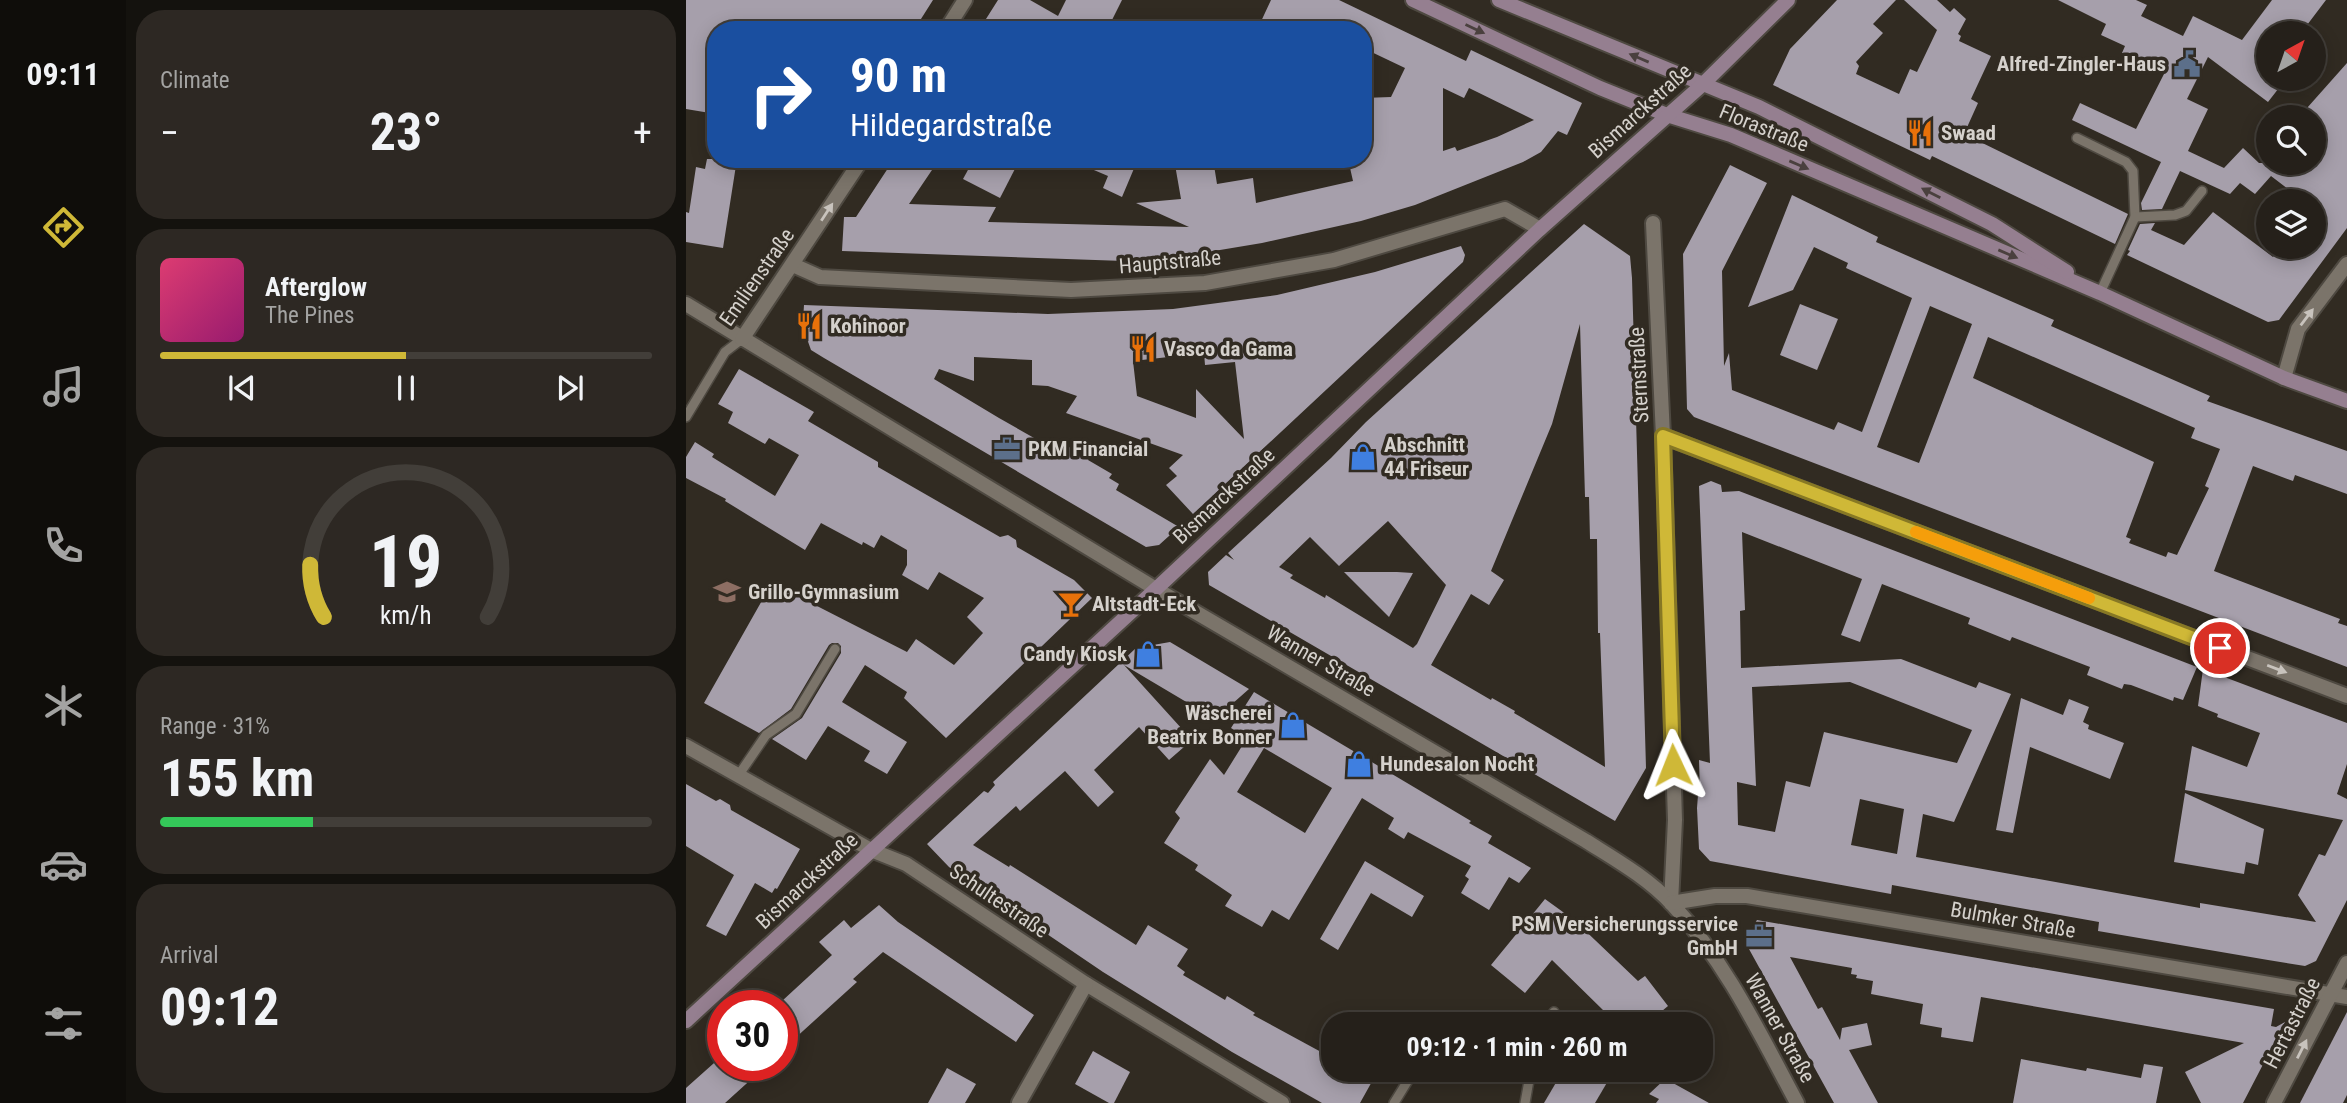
<!DOCTYPE html>
<meta charset="utf-8">
<style>
:root{--surface:#25201a;--page:#2d2823;--text:#f1f3f6;--muted:#a3a3a2;--line:#423e39;--accent:#cfb837}
body{margin:0;font-family:"Roboto Condensed",sans-serif;background:var(--page);color:var(--text);height:100vh;display:flex;flex-direction:column;font-size:26px;white-space:nowrap}
*{box-sizing:border-box;margin:0}
p{font-size:23px;color:var(--muted)}
.icon{flex:none;width:38px;height:38px;fill:none;stroke:currentColor;stroke-width:2;stroke-linecap:round;stroke-linejoin:round}
.map{position:relative;flex:1;overflow:hidden}
.side{display:flex;flex-direction:column;gap:10px;padding:10px;background:#14120e;width:560px}
.side>*{flex:none}
.top-card{position:absolute;left:21px;top:21px;width:665px;height:147px;border-radius:28px;box-shadow:0 4px 18px #0003,0 0 0 2px var(--line);background:#1a4fa0;color:#fff;overflow:hidden}
.needle{width:46px;rotate:40deg}
.tools{position:absolute;left:1570px;top:21px;display:grid;gap:14px}
.tools a{display:grid;place-items:center;width:70px;height:70px;border-radius:50%;background:var(--surface);box-shadow:0 4px 18px #0003,0 0 0 2px var(--line);font-size:35px}
.speed{position:absolute;left:21px;top:990px;display:flex;gap:14px;font-size:35px;font-weight:700;text-align:center}
.speed>*{display:grid;place-content:center;width:91px;height:91px;border-radius:50%;background:var(--surface);box-shadow:0 4px 18px #0003,0 0 0 2px var(--line);line-height:1}
.speed .limit{border:10px solid #d22;background:#fff;color:#111}
.pin{position:absolute;display:grid;place-items:center;width:60px;height:60px;color:#fff;margin:-30px;border:4px solid #fff;border-radius:50%;box-shadow:0 2px 7px #0007}
.me{position:absolute;width:77px;margin:-38px;rotate:358deg;stroke-linejoin:round;filter:drop-shadow(0 0 5px #0008)}
.turn{display:flex;align-items:center;gap:24px;height:147px;padding:0 28px;font-size:32px}
.turn .icon{width:91px;height:91px;stroke-width:2.5}
.turn b{display:block;font-size:49px;line-height:60px}
.big{font-size:52px;font-weight:700;line-height:1.1}
.side .tile{flex:1;display:flex;flex-direction:column;justify-content:center;gap:10px;min-width:0;padding:0 24px;border-radius:28px;background:var(--page)}
.side .dial{align-items:center;gap:0}
.dial svg{height:182px;overflow:visible;fill:none;stroke:var(--line);stroke-width:7;stroke-linecap:round;text-anchor:middle}
.dial text{fill:var(--text);stroke:none}
.song{display:flex;align-items:center;gap:21px}
.cover{width:84px;height:84px;border-radius:10px;background:linear-gradient(135deg,hsl(340 70% 55%),hsl(320 70% 35%))}
.played{height:7px;border-radius:4px;background:linear-gradient(90deg,var(--accent) 50%,var(--line) 50%)}
.keys{display:flex;justify-content:space-around;direction:ltr}
.heat{display:flex;justify-content:space-between;align-items:center;font-size:38px;direction:ltr}
.charge{height:10px;border-radius:5px;background:linear-gradient(90deg,#34c759 31%,var(--line) 0)}
.trip{position:absolute;left:635px;top:1012px;width:392px;height:70px;border-radius:28px;background:var(--surface);box-shadow:0 4px 18px #0003,0 0 0 2px var(--line);font-weight:700;line-height:70px;text-align:center}
main{display:flex;flex:1;min-height:0}
.tabs{display:flex;flex-direction:column;width:126px;justify-content:space-around;align-items:center;background:#0f0d0a;color:var(--muted)}
.tabs .icon{width:49px;height:49px}
.tabs .on{color:var(--accent)}
.tabs b{font-size:32px;color:var(--text)}
.map>svg:first-child{display:block}
</style>
<main>
<nav class="tabs">
<b>09:11</b>
<svg class="icon on" aria-label="directions" viewBox="0 0 24 24"><path d="M12 3l9 9-9 9-9-9zM9 14v-3h6M13 9l2 2-2 2"/></svg>
<svg class="icon" aria-label="music" viewBox="0 0 24 24"><path d="M9 18V5l10-2v13"/><circle cx="6" cy="18" r="3"/><circle cx="16" cy="16" r="3"/></svg>
<svg class="icon" aria-label="phone" viewBox="0 0 24 24"><path d="M5 4h4l2 5-3 2q2 4 5 5l2-3 5 2v4C11 20 4 13 5 4z"/></svg>
<svg class="icon" aria-label="climate" viewBox="0 0 24 24"><path d="M12 3v18M4 7l16 10M4 17L20 7"/></svg>
<svg class="icon" aria-label="car" viewBox="0 0 24 24"><path d="M5 17H2v-5l4-1 3-4h7l3 4 3 1v5h-3M9 17h6M6 11h13"/><circle cx="7" cy="17" r="2"/><circle cx="17" cy="17" r="2"/></svg>
<svg class="icon" aria-label="filters" viewBox="0 0 24 24"><path d="M4 7h16M4 17h16"/><circle cx="9" cy="7" r="2"/><circle cx="15" cy="17" r="2"/></svg>
</nav>
<section class="side">
<div class="tile"><p>Climate</p>
<div class="heat"><a>−</a><b class="big">23°</b><a>+</a></div>
</div>
<div class="tile">
<div class="song"><i class="cover"></i><div><b>Afterglow</b><p>The Pines</p></div></div>
<div class="played"></div>
<div class="keys"><svg class="icon" aria-label="previous" viewBox="0 0 24 24"><path d="M18 5L8 12l10 7zM5 5v14"/></svg><svg class="icon" aria-label="pause" viewBox="0 0 24 24"><path d="M8 5v14M16 5v14"/></svg><svg class="icon" aria-label="next" viewBox="0 0 24 24"><path d="M6 5l10 7-10 7zM19 5v14"/></svg></div>
</div>
<div class="tile dial"><svg viewBox="0 0 100 80">
<path d="M14 69A42 42 0 1 1 86 69"/>
<path d="M14 69A42 42 0 0 1 8 46" stroke="#cfb837"/>
<text x="50" y="56" font-size="32" font-weight="700">19</text>
<text x="50" y="72" font-size="11">km/h</text>
</svg></div>
<div class="tile"><p>Range · 31%</p><b class="big">155 km</b><div class="charge"></div></div>
<div class="tile"><p>Arrival</p><b class="big">09:12</b></div>
</section>
<div class="map">
<svg width="1661" height="1103" viewBox="0 0 1661 1103">
<rect width="100%" height="100%" fill="#312b22"/>
<!-- building -->
<g fill="#a69fab" fill-rule="evenodd">
<polygon points="0,0 247,0 228,30 30,30 30,114 0,109"/>
<polygon points="312,0 344,0 372,16 380,0 436,0 421,30 293,30"/>
<path d="M585,0H653L780,61L785,50L896,103L881,135L872,131L855,152L837,162L729,205L675,221L576,243L522,252L438,261L156,251L158,217H170L208,159H246L241,167L246,170L223,204L310,207L302,222L503,227L450,203L495,199L488,159H527L531,184L567,178L570,203L667,181L662,159H677V98L705,97L719,68L677,48V30H571ZM757,88L778,98L783,88L848,120L811,137L771,151L769,147L757,151Z"/>
<polygon points="1151,0 1210,0 1187,24 1197,33 1170,62 1173,66 1170,74 1213,94 1224,69 1231,72 1251,30 1218,0 1251,0 1264,12 1268,8 1280,19 1272,34 1275,36 1273,41 1305,56 1285,99 1292,103 1278,134 1442,214 1429,244 1246,156 1244,160 1087,85 1104,49"/>
<polygon points="1372,0 1450,0 1461,5 1455,16 1497,36 1507,16 1556,40 1586,0 1640,0 1615,33 1582,33 1582,79 1590,79 1596,84 1582,102 1522,57 1501,99 1522,109 1502,151 1538,168 1557,148 1573,163 1628,163 1628,117 1613,117 1661,63 1661,228 1593,320 1582,322 1441,255 1444,251 1442,250 1454,224 1469,223 1465,230 1498,245 1527,212 1587,257 1595,247 1628,247 1628,201 1618,201 1585,176 1569,194 1554,183 1544,194 1494,171 1476,209 1456,210 1455,203 1475,162 1386,120 1394,103 1450,129 1478,74 1436,53 1439,46 1415,35 1420,24"/>
<polygon points="21,159 51,159 37,248 0,242 0,212 3,213 10,167 19,169"/>
<polygon points="288,159 334,159 314,198 277,179"/>
<polygon points="382,159 452,159 436,197 417,188 422,176"/>
<path d="M1044,165L1081,183L1036,271L1038,366L1043,353L1046,390L1148,430L1152,422L1176,432L1226,298L1160,268L1162,263L1128,247L1107,290L1062,307L1106,195L1192,237L1190,242L1368,320L1365,326L1524,396L1521,401L1661,451V494L1609,475L1607,481L1567,466L1528,571L1654,619L1652,623L1661,626V667L1008,417L1001,409L997,254ZM1244,306L1286,324L1233,463L1191,447ZM1302,337L1509,428L1505,438L1534,449L1519,486L1523,488L1491,555L1482,552L1480,557L1443,543L1445,539L1440,537L1468,462L1287,378Z"/>
<path d="M898,224L944,256L946,278L960,768L929,821L523,585L522,572L540,555L548,560L542,553L645,458L680,422ZM894,324L899,497H903L904,539H911L912,633H914L919,767L828,713L829,711L806,698L805,700L745,665L785,594L803,605L818,580L805,571L866,424ZM702,521L760,585L731,644L727,648L640,595L639,598L604,578L607,575L593,567L624,537L653,566Z"/>
<path d="M775,246L779,255L777,262L507,514L480,485L491,476L483,468L497,455L380,413L391,396L362,386L346,385V360L288,357V381L253,369L248,379L313,418L378,455L385,445L404,456L402,460L426,474L423,478L433,484L430,490L493,527L473,545L460,547L138,358L125,350L120,336L116,337L118,305L362,314L487,309L591,295L689,272ZM518,353L519,365L549,362L558,439L510,389V418L451,396L447,361Z"/>
<polygon points="1114,304 1152,319 1131,370 1094,355"/>
<polygon points="53,369 128,412 122,421 192,462 192,467 314,537 322,535 330,540 331,547 388,580 406,598 260,738 218,698 221,692 179,665 156,702 221,742 201,774 178,761 184,751 142,726 120,760 86,739 116,718 155,653 155,646 152,643 146,643 143,645 105,709 73,733 18,703 86,583 221,652 230,639 268,665 297,633 281,617 298,598 253,572 242,590 216,575 221,565 221,550 195,535 188,548 177,542 176,545 135,523 119,550 39,501 40,499 0,478 0,457 9,442 28,454 26,457 89,496 113,455 83,438 79,444 42,423 47,412 32,404"/>
<path d="M1025,481L1035,485L1036,492L1053,491L1511,667L1497,700L1488,697L1487,701L1445,685L1438,684L1436,689L1401,675L1404,667L1326,637L1324,641L1282,624L1284,618L1196,584L1174,642L1155,635L1176,579L1056,532L1059,610L1054,611L1055,668L1215,659L1290,688L1293,682L1325,694L1268,822L1237,814L1230,857L1514,908V903L1630,922L1612,895L1633,854L1639,856L1657,820L1499,790L1506,746L1561,767L1574,733L1531,717L1532,714L1512,706L1517,669L1661,723V764L1651,794L1661,799V900L1630,961L1619,966L1582,960L1412,931L1413,922L1206,885L1205,894L1024,861L1013,849L1011,808L1012,795L1014,794L1013,760L1024,763L1013,486ZM1164,682L1286,730L1271,763L1138,732L1124,787L1100,781L1089,832L1052,825L1051,782L1070,786L1066,687ZM1174,799L1218,809L1211,854L1165,845Z"/>
<polygon points="658,572 711,572 727,573 703,617"/>
<polygon points="484,642 563,689 529,719 438,665 506,740 483,760 453,727 408,770 428,792 412,807 379,771 334,811 330,806 287,845 323,867 324,865 450,945 462,925 502,949 491,966 499,972 497,975 539,1000 541,996 569,1013 567,1015 648,1059 648,1069 693,1069 674,1103 636,1103 546,1052 417,972 290,886 263,867 241,844 298,791 302,793 309,785 307,782 450,648"/>
<path d="M568,692L785,821L783,823L806,836L802,843L845,868L833,883L823,877L803,910L775,893L783,879L779,876L785,866L722,832L718,839L702,829L708,818L676,798L603,920L586,910L576,927L539,906L546,895L509,870L512,865L478,843L494,818L489,812L524,759L538,775L561,738L545,728ZM578,748L646,788L619,833L551,792Z"/>
<polygon points="1335,698 1377,715 1383,699 1403,707 1397,722 1403,725 1402,729 1438,743 1424,779 1344,747 1327,833 1310,830"/>
<polygon points="0,784 30,801 34,799 44,805 45,810 114,849 91,889 89,888 86,893 69,883 40,936 20,926 48,875 0,846"/>
<polygon points="1499,793 1578,829 1572,865 1560,862 1558,874 1488,862"/>
<polygon points="679,861 738,896 726,917 685,893 652,950 634,939"/>
<polygon points="859,899 888,920 952,981 959,976 982,1006 976,1011 985,1024 911,1024 918,1011 866,960 839,993 805,965"/>
<polygon points="193,905 212,922 348,1015 330,1042 197,952 167,979 171,982 96,1050 96,1001 146,955 133,942 158,920 165,928"/>
<polygon points="1071,920 1588,1009 1585,1026 1590,1027 1599,1022 1557,1103 1515,1103 1499,1072 1558,1043 1295,997 1287,1042 1255,1037 1256,1028 1234,1024 1237,1004 1185,994 1187,981 1170,978 1171,975 1165,974 1166,968 1104,957 1132,1009 1136,1007 1154,1040 1156,1028 1181,1023 1186,1045 1163,1050 1192,1103 1148,1103 1058,940"/>
<polygon points="1661,1012 1661,1095 1657,1103 1614,1103"/>
<polygon points="407,1051 444,1072 428,1103 423,1103 389,1084"/>
<polygon points="37,1055 37,1066 80,1066 39,1103 0,1103 0,1088"/>
<polygon points="1335,1059 1400,1071 1401,1068 1455,1078 1458,1064 1477,1067 1470,1103 1327,1103"/>
<polygon points="261,1068 290,1084 279,1103 242,1103"/>
<polygon points="878,1069 929,1069 909,1103 858,1103"/>
<polygon points="979,1079 987,1083 1023,1103 970,1103 973,1099 963,1094"/>
</g>
<g fill="none" stroke-linecap="round" stroke-linejoin="round">
<defs>
<g id="lane">
<polyline points="1391,138 1440,162 1447,171 1449,217 1414,293"/>
<polyline points="1449,217 1489,215 1500,211 1516,191"/>
<polyline points="0,417 39,352 56,339"/>
<polyline points="52,776 80,735 110,714 149,649"/>
<polyline points="860,1024 868,1012"/>
<polyline points="708,1103 729,1069"/>
<polyline points="839,1103 845,1069"/>
</g>
<g id="street">
<polyline points="260,30 279,0"/>
<polyline points="967,223 977,436 989,820 985,903"/>
<polyline points="107,265 134,277 385,290 519,283 648,260 819,209 854,229"/>
<path d="M0,304L470,589L900,841C930,860 962,878 986,904C1040,962 1074,1034 1111,1103"/>
<polyline points="56,339 176,159"/>
<polyline points="1598,378 1612,329 1661,264"/>
<polyline points="977,436 1661,696"/>
<polyline points="0,746 185,850 220,864 400,984 596,1103"/>
<polyline points="985,903 1029,896 1061,896 1661,997"/>
<polyline points="333,1103 400,984"/>
<polyline points="1588,1103 1661,963"/>
</g>
<g id="secondary">
<polyline points="727,0 914,88 981,115 1045,135 1414,293 1598,378 1661,401"/>
<polyline points="813,0 1073,107 1306,224 1381,272"/>
<polyline points="0,1021 470,589 854,229 1016,85 1102,0"/>
</g>
</defs>
<!-- lane casing -->
<use href="#lane" stroke="#4e4941" stroke-width="12"/>
<!-- street casing -->
<use href="#street" stroke="#4e4941" stroke-width="18"/>
<!-- secondary casing -->
<use href="#secondary" stroke="#4e4941" stroke-width="18"/>
<!-- lane -->
<use href="#lane" stroke="#7b746a" stroke-width="9"/>
<!-- street -->
<use href="#street" stroke="#7b746a" stroke-width="14"/>
<!-- secondary -->
<use href="#secondary" stroke="#957f90" stroke-width="14"/>
</g>
<!-- one-way arrows -->
<defs><path id="oneway-solid" d="M-6-.8H1V-3.2L6.5 0L1 3.2V.8H-6Z" transform="scale(1.75)"/></defs>
<g fill="#4a403e">
<use href="#oneway-solid" transform="translate(789 29) rotate(25)"/>
<use href="#oneway-solid" transform="translate(953 58) rotate(-157)"/>
<use href="#oneway-solid" transform="translate(1113 165) rotate(23)"/>
<use href="#oneway-solid" transform="translate(1245 193) rotate(-153)"/>
<use href="#oneway-solid" transform="translate(1322 254) rotate(23)"/>
</g>
<g fill="#c8c3bd">
<use href="#oneway-solid" transform="translate(141 212) rotate(-57)"/>
<use href="#oneway-solid" transform="translate(1621 317) rotate(-53)"/>
<use href="#oneway-solid" transform="translate(1591 669) rotate(21)"/>
<use href="#oneway-solid" transform="translate(1616 1049) rotate(-63)"/>
</g>
<g fill="none" stroke-linecap="round" stroke-linejoin="round">
<defs>
<polyline id="route" points="987,765 977,436 1534,648"/>
</defs>
<!-- route casing -->
<use href="#route" stroke="#877824" stroke-width="18"/>
<!-- route -->
<use href="#route" stroke="#cfb837" stroke-width="12"/>
<!-- slow -->
<polyline stroke="#f59e0b" stroke-width="12" points="1230,532 1403,598"/>
</g>
<!-- icons -->
<defs>
<symbol id="civic-bare" viewBox="-9 -9 18 18"><path d="M-.6-6.5H3V-4.5H.6V-3L4-1V1h2V6H-6V1h2V-1L-.6-3ZM-1.2 2.5V6h2.4V2.5Z" fill="#5c6f8a" stroke="#312b22" stroke-width="2.5" paint-order="stroke"/></symbol>
<symbol id="restaurant-bare" viewBox="-9 -9 18 18"><path d="M-5-6h1v4h1v-4h1v4h1v-4h1v5L-1.5 .5V6h-2V.5L-5-1ZM5-6V6H3V1.5H1.5Q1.5-4 5-6Z" fill="#e8710a" stroke="#312b22" stroke-width="2.5" paint-order="stroke"/></symbol>
<symbol id="office-bare" viewBox="-9 -9 18 18"><path d="M-6-3h4V-5.5h4V-3h4V5H-6ZM-1-4.5V-3h2v-1.5ZM-6 0V1H6V0Z" fill="#5c6f8a" stroke="#312b22" stroke-width="2.5" paint-order="stroke"/></symbol>
<symbol id="shop-bare" viewBox="-9 -9 18 18"><path d="M-5-2.5h2.3a2.7 3.5 0 0 1 5.4 0H5L5.5 6h-11ZM-1.5-2.5h3a1.5 2.3 0 0 0-3 0Z" fill="#3f7fe0" stroke="#312b22" stroke-width="2.5" paint-order="stroke"/></symbol>
<symbol id="school-bare" viewBox="-9 -9 18 18"><path d="M0-5L7-2L0 1L-7-2ZM-4 1L0 2.5L4 1V4Q0 6-4 4Z" fill="#8d6e63" stroke="#312b22" stroke-width="2.5" paint-order="stroke"/></symbol>
<symbol id="bar-bare" viewBox="-9 -9 18 18"><path d="M-6-5H6L.8 .8V4.5H3.5V6h-7V4.5H-.8V.8Z" fill="#e8710a" stroke="#312b22" stroke-width="2.5" paint-order="stroke"/></symbol>
</defs>
<g fill-rule="evenodd">
<use href="#civic-bare" x="1482" y="45" width="38" height="38"/>
<use href="#restaurant-bare" x="1215" y="114" width="38" height="38"/>
<use href="#restaurant-bare" x="104" y="307" width="38" height="38"/>
<use href="#restaurant-bare" x="438" y="330" width="38" height="38"/>
<use href="#office-bare" x="302" y="430" width="38" height="38"/>
<use href="#shop-bare" x="658" y="438" width="38" height="38"/>
<use href="#school-bare" x="22" y="573" width="38" height="38"/>
<use href="#bar-bare" x="366" y="585" width="38" height="38"/>
<use href="#shop-bare" x="443" y="635" width="38" height="38"/>
<use href="#shop-bare" x="588" y="706" width="38" height="38"/>
<use href="#shop-bare" x="654" y="745" width="38" height="38"/>
<use href="#office-bare" x="1054" y="917" width="38" height="38"/>
</g>
<g text-anchor="middle" stroke-width="7" stroke-linejoin="round" paint-order="stroke">
<!-- poi labels -->
<g font-size="21" font-weight="bold" fill="#d5d1cc" stroke="#312b22" text-anchor="start">
<text x="1480" y="71" text-anchor="end">Alfred-Zingler-Haus</text>
<text x="1255" y="140">Swaad</text>
<text x="144" y="333">Kohinoor</text>
<text x="478" y="356">Vasco da Gama</text>
<text x="698" y="452">Abschnitt<tspan x="698" dy="24">44 Friseur</tspan></text>
<text x="342" y="456">PKM Financial</text>
<text x="62" y="599">Grillo-Gymnasium</text>
<text x="406" y="611">Altstadt-Eck</text>
<text x="441" y="661" text-anchor="end">Candy Kiosk</text>
<text x="586" y="720" text-anchor="end">Wäscherei<tspan x="586" dy="24">Beatrix Bonner</tspan></text>
<text x="694" y="771">Hundesalon Nocht</text>
<text x="1052" y="931" text-anchor="end">PSM Versicherungsservice<tspan x="1052" dy="24">GmbH</tspan></text>
</g>
<!-- street labels -->
<g font-size="21" fill="#d5d1cc" stroke="#312b22">
<text transform="translate(954 111) rotate(-42)" y="7">Bismarckstraße</text>
<text transform="translate(1078 128) rotate(22)" y="7">Florastraße</text>
<text transform="translate(484 262) rotate(-5)" y="7">Hauptstraße</text>
<text transform="translate(71 277) rotate(-55)" y="7">Emilienstraße</text>
<text transform="translate(953 375) rotate(-93)" y="7">Sternstraße</text>
<text transform="translate(538 496) rotate(-43)" y="7">Bismarckstraße</text>
<text transform="translate(635 661) rotate(30)" y="7">Wanner Straße</text>
<text transform="translate(121 881) rotate(-43)" y="7">Bismarckstraße</text>
<text transform="translate(313 901) rotate(34)" y="7">Schultestraße</text>
<text transform="translate(1327 920) rotate(10)" y="7">Bulmker Straße</text>
<text transform="translate(1606 1023) rotate(-63)" y="7">Hertastraße</text>
<text transform="translate(1094 1028) rotate(61)" y="7">Wanner Straße</text>
</g>
</g>
</svg>
<div class="tools">
<a><svg class="needle" viewBox="-14 -14 28 28"><path d="M0-13l5 13h-10z" fill="#e53935"/><path d="M0 13l5-13h-10z" fill="#a3a3a2"/></svg></a>
<a><svg class="icon" aria-label="search" viewBox="0 0 24 24"><circle cx="10" cy="10" r="6"/><path d="M15 15l6 6"/></svg></a>
<a><svg class="icon" aria-label="layers" viewBox="0 0 24 24"><path d="M12 4l9 5-9 5-9-5zM3 14l9 5 9-5"/></svg></a>
</div>
<div class="speed"><div class="limit">30</div></div>
<div class="pin" style="left:1534px;top:648px;background:#d93025"><svg class="icon" aria-label="arrive" viewBox="0 0 24 24"><path d="M6 21V4h12l-3 4 3 4H6"/></svg></div>
<svg class="me" style="left:987px;top:765px" viewBox="-20 -20 40 40"><path d="M0-17L14 15 0 8-14 15z" fill="#cfb837" stroke="#fff" stroke-width="4"/></svg>
<div class="trip">09:12 · 1 min · 260 m</div>
<div class="top-card">
<div class="turn"><svg class="icon" aria-label="right" viewBox="0 0 24 24"><path d="M7 20v-9h11M14 6l5 5-5 5"/></svg><div><b>90 m</b>Hildegardstraße</div></div>
</div>
</div>
</main>
